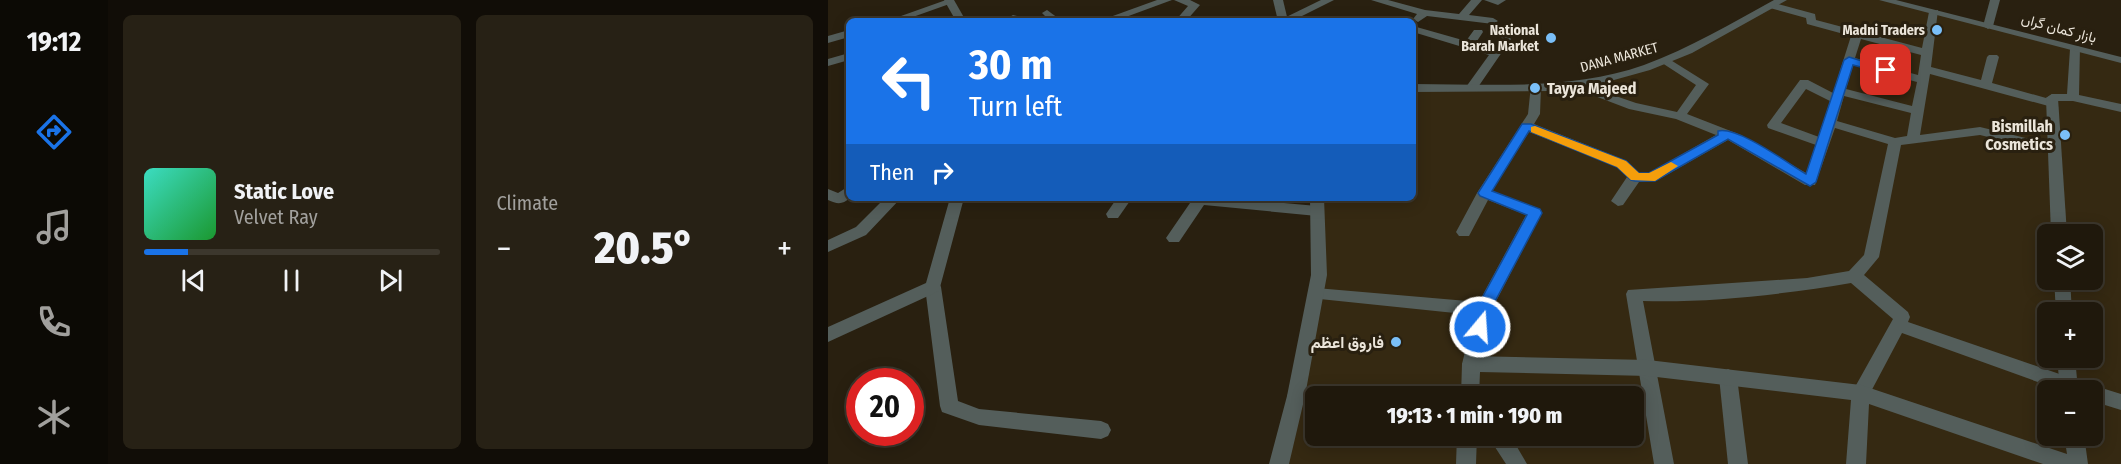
<!DOCTYPE html>
<meta charset="utf-8">
<style>
:root{--surface:#1f180c;--page:#272115;--text:#f1f3f6;--muted:#a1a09d;--line:#3c372d;--accent:#1a73e8}
body{margin:0;font-family:"Fira Sans Condensed",Vazirmatn,sans-serif;background:var(--page);color:var(--text);height:100vh;display:flex;flex-direction:column;font-size:22px;white-space:nowrap}
*{box-sizing:border-box;margin:0}
p{font-size:20px;color:var(--muted)}
.icon{flex:none;width:33px;height:33px;fill:none;stroke:currentColor;stroke-width:2;stroke-linecap:round;stroke-linejoin:round}
.map{position:relative;flex:1;overflow:hidden}
.drawer{display:flex;flex-direction:column;gap:15px;padding:15px;background:#110d07;width:720px}
.drawer>*{flex:none}
.top-card{position:absolute;left:18px;top:18px;width:570px;height:183px;border-radius:9px;box-shadow:0 3px 15px #0003,0 0 0 2px var(--line);background:#1a73e8;color:#fff;overflow:hidden}
.controls{position:absolute;left:1209px;top:224px;display:grid;gap:12px}
.controls a{display:grid;place-items:center;width:66px;height:66px;border-radius:9px;background:var(--surface);box-shadow:0 3px 15px #0003,0 0 0 2px var(--line);font-size:30px}
.speed{position:absolute;left:18px;top:368px;display:flex;gap:12px;font-size:30px;font-weight:700;text-align:center}
.speed>*{display:grid;place-content:center;width:78px;height:78px;border-radius:50%;background:var(--surface);box-shadow:0 3px 15px #0003,0 0 0 2px var(--line);line-height:1}
.speed .limit{border:9px solid #d22;background:#fff;color:#111}
.pin{position:absolute;display:grid;place-items:center;width:51px;height:51px;color:#fff;margin:-26px;border-radius:12px;box-shadow:0 3px 9px #0006}
.me{position:absolute;width:66px;margin:-33px;rotate:18deg;stroke-linejoin:round;filter:drop-shadow(0 0 4px #0008)}
.turn{display:flex;align-items:center;gap:21px;height:126px;padding:0 24px;font-size:27px}
.turn .icon{width:78px;height:78px;stroke-width:2.5}
.turn b{display:block;font-size:42px;line-height:51px}
.then{display:flex;align-items:center;height:57px;padding:0 24px;background:#0003;gap:12px;font-size:22px}
.big{font-size:45px;font-weight:800;line-height:1.1}
.drawer .tile{flex:1;display:flex;flex-direction:column;justify-content:center;gap:9px;min-width:0;padding:0 21px;border-radius:9px;background:var(--page)}
.song{display:flex;align-items:center;gap:18px}
.cover{width:72px;height:72px;border-radius:9px;background:linear-gradient(135deg,hsl(170 70% 55%),hsl(130 70% 35%))}
.played{height:6px;border-radius:3px;background:linear-gradient(90deg,var(--accent) 15%,var(--line) 15%)}
.keys{display:flex;justify-content:space-around;direction:ltr}
.heat{display:flex;justify-content:space-between;align-items:center;font-size:33px;direction:ltr}
.drawer .tiles{flex:1;display:grid;gap:15px;grid-template-columns:repeat(2,1fr)}
.trip{position:absolute;left:477px;top:386px;width:339px;height:60px;border-radius:9px;background:var(--surface);box-shadow:0 3px 15px #0003,0 0 0 2px var(--line);font-weight:800;line-height:60px;text-align:center}
main{display:flex;flex:1;min-height:0}
.menu{display:flex;flex-direction:column;width:108px;justify-content:space-around;align-items:center;background:#0c0a05;color:var(--muted)}
.menu .icon{width:42px;height:42px}
.menu .selected{color:var(--accent)}
.menu b{font-size:27px;color:var(--text)}
.map>svg:first-child{display:block}
</style>
<main>
<nav class="menu">
<b>19:12</b>
<svg class="icon selected" aria-label="directions" viewBox="0 0 24 24"><path d="M12 3l9 9-9 9-9-9zM9 14v-3h6M13 9l2 2-2 2"/></svg>
<svg class="icon" aria-label="music" viewBox="0 0 24 24"><path d="M9 18V5l10-2v13"/><circle cx="6" cy="18" r="3"/><circle cx="16" cy="16" r="3"/></svg>
<svg class="icon" aria-label="phone" viewBox="0 0 24 24"><path d="M5 4h4l2 5-3 2q2 4 5 5l2-3 5 2v4C11 20 4 13 5 4z"/></svg>
<svg class="icon" aria-label="climate" viewBox="0 0 24 24"><path d="M12 3v18M4 7l16 10M4 17L20 7"/></svg>
</nav>
<section class="drawer">
<div class="tiles">
<div class="tile">
<div class="song"><i class="cover"></i><div><b>Static Love</b><p>Velvet Ray</p></div></div>
<div class="played"></div>
<div class="keys"><svg class="icon" aria-label="previous" viewBox="0 0 24 24"><path d="M18 5L8 12l10 7zM5 5v14"/></svg><svg class="icon" aria-label="pause" viewBox="0 0 24 24"><path d="M8 5v14M16 5v14"/></svg><svg class="icon" aria-label="next" viewBox="0 0 24 24"><path d="M6 5l10 7-10 7zM19 5v14"/></svg></div>
</div>
<div class="tile"><p>Climate</p>
<div class="heat"><a>−</a><b class="big">20.5°</b><a>+</a></div>
</div>
</div>
</section>
<div class="map">
<svg width="1293" height="464" viewBox="0 0 1293 464">
<rect width="100%" height="100%" fill="#292010"/>
<!-- built -->
<path fill="#352912" fill-rule="evenodd" d="M954,0H1056L1293,60V464H451L491,275L489,198H585V86L744,85L818,68ZM1220,234H1264V279H1220ZM1220,312H1264V357H1220ZM1220,390H1264V435H1220ZM488,396H806V435H488Z"/>
<g fill="none" stroke-linecap="round" stroke-linejoin="round">
<!-- service -->
<g fill="#545e5b" fill-rule="evenodd">
<polygon points="118,0 127,2 82,18 78,19 73,16"/>
<polygon points="329,0 344,0 287,21 271,21"/>
<polygon points="346,0 362,0 372,5 358,21 347,21 360,6"/>
<polygon points="493,0 506,0 464,21 450,21"/>
<polygon points="543,0 560,0 597,10 631,14 643,0 654,0 641,15 665,18 670,21 665,24 599,16 590,22 585,19 589,14"/>
<polygon points="656,0 678,0 670,5"/>
<polygon points="1162,0 1172,0 1165,26 1160,29 1155,26"/>
<path d="M946,3L987,14L988,20L1094,48L1101,12L1110,10L1103,67L1153,80L1159,57L1161,55H1169L1171,57L1164,83L1218,98L1224,94H1239L1242,49L1248,46L1252,47L1251,95L1293,104V112L1245,101H1229L1228,106L1224,107L1102,74L1092,135L1152,127L1231,146L1233,149L1226,153L1152,135L1073,145L1051,257L1036,275L1080,312L1082,317L1080,322L1246,379L1249,385L1247,390H1232L1074,333L1039,399L1033,401L1027,399L1024,393L1027,387L1065,319L1023,283C958,294 882,303 815,301L846,464H826L798,294L800,290L979,278L1021,271L1036,255L1060,144L1007,128L987,185H977L900,140L828,181L811,182L795,205L790,206L783,201L799,177L789,167L701,132L664,191L712,209L714,213L664,309L652,364L649,369L643,372L637,369L634,364L646,315L482,298L480,294L482,290L488,288L651,302L698,215L660,200L641,236H631L628,232L649,193L700,114L703,85H711L713,88L712,114L706,124L799,161L811,173H821L888,135L848,119L801,109L738,85L744,81L808,103L849,112L868,85L831,61L837,58L841,59L881,84L859,114L913,135L978,173L988,145L940,128L939,125L972,80H980L1005,93L1023,36L979,24L978,18L942,8V4ZM1033,39L1093,55L1090,75L1027,58ZM1025,65L1089,82L1084,106L1018,89ZM978,89L1002,101L991,137L953,123ZM1016,96L1083,113L1079,136L1067,138L1009,121Z"/>
<polygon points="219,10 234,21 222,21 214,13"/>
<polygon points="185,15 189,16 192,21 182,21 180,18"/>
<polygon points="585,26 638,41 646,30 654,30 655,32 647,44 665,49 673,37 681,37 683,39 648,90 644,91 638,87 661,55 585,32"/>
<polygon points="21,30 21,37 0,43 0,36"/>
<polygon points="21,53 21,60 0,66 0,59"/>
<path d="M21,186L22,198C14,205 9,204 0,200V189L10,193Z"/>
<polygon points="57,198 73,198 38,235 0,252 0,240 28,227"/>
<polygon points="289,198 304,198 290,218 280,218 278,214"/>
<polygon points="355,198 402,198 489,206 496,211 489,216 376,205 351,242 341,242 338,238 362,203"/>
<polygon points="105,281 111,283 113,287 130,401 151,409 273,421 280,424 283,430 280,436 273,439 151,425 114,412 112,406 97,287 99,283"/>
<polygon points="900,369 906,372 909,377 920,464 900,464 891,377 894,372"/>
<polygon points="656,435 682,435 699,464 678,464 665,444 659,441"/>
</g>
<!-- minor -->
<g fill="#545e5b" fill-rule="evenodd">
<polygon points="116,0 126,0 138,21 128,21"/>
<path d="M946,0H959L864,53L822,70L768,85L721,91L585,92V84C661,84 743,91 816,65C862,48 904,23 946,0Z"/>
<polygon points="1051,0 1068,0 1293,57 1293,63"/>
<polygon points="1224,94 1230,98 1239,234 1223,234 1218,98"/>
<polygon points="122,198 136,198 111,291 0,342 0,327 98,283"/>
<polygon points="1226,279 1242,279 1244,312 1228,312"/>
<polygon points="643,356 820,360 1033,385 1239,454 1236,435 1256,435 1260,464 1215,464 1041,404 1038,464 1018,464 1023,400 820,376 652,372 651,396 633,396 634,364 637,359"/>
<polygon points="1229,357 1247,357 1250,390 1232,390"/>
<polygon points="1264,385 1293,394 1293,410 1264,401 1264,390 1256,390"/>
<polygon points="468,388 494,390 497,396 488,396 488,404 462,402 459,396 462,390"/>
<polygon points="629,435 649,435 648,464 628,464"/>
</g>
<!-- tertiary -->
<g fill="#545e5b" fill-rule="evenodd">
<polygon points="445,0 455,0 460,21 450,21"/>
<polygon points="482,198 496,198 499,275 477,396 461,464 441,464 459,396 483,275"/>
</g>
</g>
<!-- route -->
<path fill="#1a73e8" stroke="#114b97" stroke-width="1.5" d="M1021,57L1063,70L1058,74L1025,65L988,182L982,186L900,139L827,181H807L803,180L789,167L701,131L664,191L712,209L714,213L663,309L657,332L652,333L646,332L644,327L648,309L699,215L652,196L650,193L694,124H703L798,161L811,173H821L890,135V131C910,126 959,163 978,174L1016,60Z"/>
<!-- slow -->
<polygon fill="#f59e0b" points="707,126 798,161 811,173 821,173 843,162 850,166 827,181 803,180 789,167 703,132 703,127"/>
<!-- markers -->
<g fill="#7abff8" stroke="#292010" stroke-width="2">
<circle cx="1109" cy="30" r="6"/>
<circle cx="723" cy="38" r="6"/>
<circle cx="707" cy="88" r="6"/>
<circle cx="1237" cy="135" r="6"/>
<circle cx="568" cy="342" r="6"/>
</g>
<g text-anchor="middle" stroke-width="6" stroke-linejoin="round" paint-order="stroke">
<!-- far-street labels -->
<g font-size="14" fill="#ebe5da" stroke="#292010">
<text transform="translate(1231 28) rotate(15)" y="5">بازار کمان گراں</text>
<text transform="translate(791 57) rotate(-15)" y="5">DANA MARKET</text>
</g>
<!-- far-poi labels -->
<g font-size="14" font-weight="bold" fill="#ebe5da" stroke="#292010" text-anchor="end">
<text x="711" y="35">National<tspan x="711" dy="16">Barah Market</tspan></text>
<text x="1097" y="35">Madni Traders</text>
</g>
<!-- poi labels -->
<g font-size="16" font-weight="bold" fill="#ebe5da" stroke="#292010" text-anchor="end">
<text x="719" y="94" text-anchor="start">Tayya Majeed</text>
<text x="1225" y="132">Bismillah<tspan x="1225" dy="18">Cosmetics</tspan></text>
<text x="556" y="348">فاروق اعظم</text>
</g>
</g>
</svg>
<div class="controls">
<a><svg class="icon" aria-label="layers" viewBox="0 0 24 24"><path d="M12 4l9 5-9 5-9-5zM3 14l9 5 9-5"/></svg></a>
<a>+</a>
<a>−</a>
</div>
<div class="speed"><div class="limit">20</div></div>
<div class="pin" style="left:1058px;top:70px;background:#d93025"><svg class="icon" aria-label="arrive" viewBox="0 0 24 24"><path d="M6 21V4h12l-3 4 3 4H6"/></svg></div>
<svg class="me" style="left:652px;top:327px" viewBox="-20 -20 40 40"><circle r="17" fill="#1a73e8" stroke="#fff" stroke-width="3"/><path d="M0-11L8 9 0 5-8 9z" fill="#fff"/></svg>
<div class="trip">19:13 · 1 min · 190 m</div>
<div class="top-card">
<div class="turn"><svg class="icon" aria-label="left" viewBox="0 0 24 24"><path d="M17 20v-9H6M10 6l-5 5 5 5"/></svg><div><b>30 m</b>Turn left</div></div>
<div class="then">Then<svg class="icon" aria-label="right" viewBox="0 0 24 24"><path d="M7 20v-9h11M14 6l5 5-5 5"/></svg></div>
</div>
</div>
</main>
